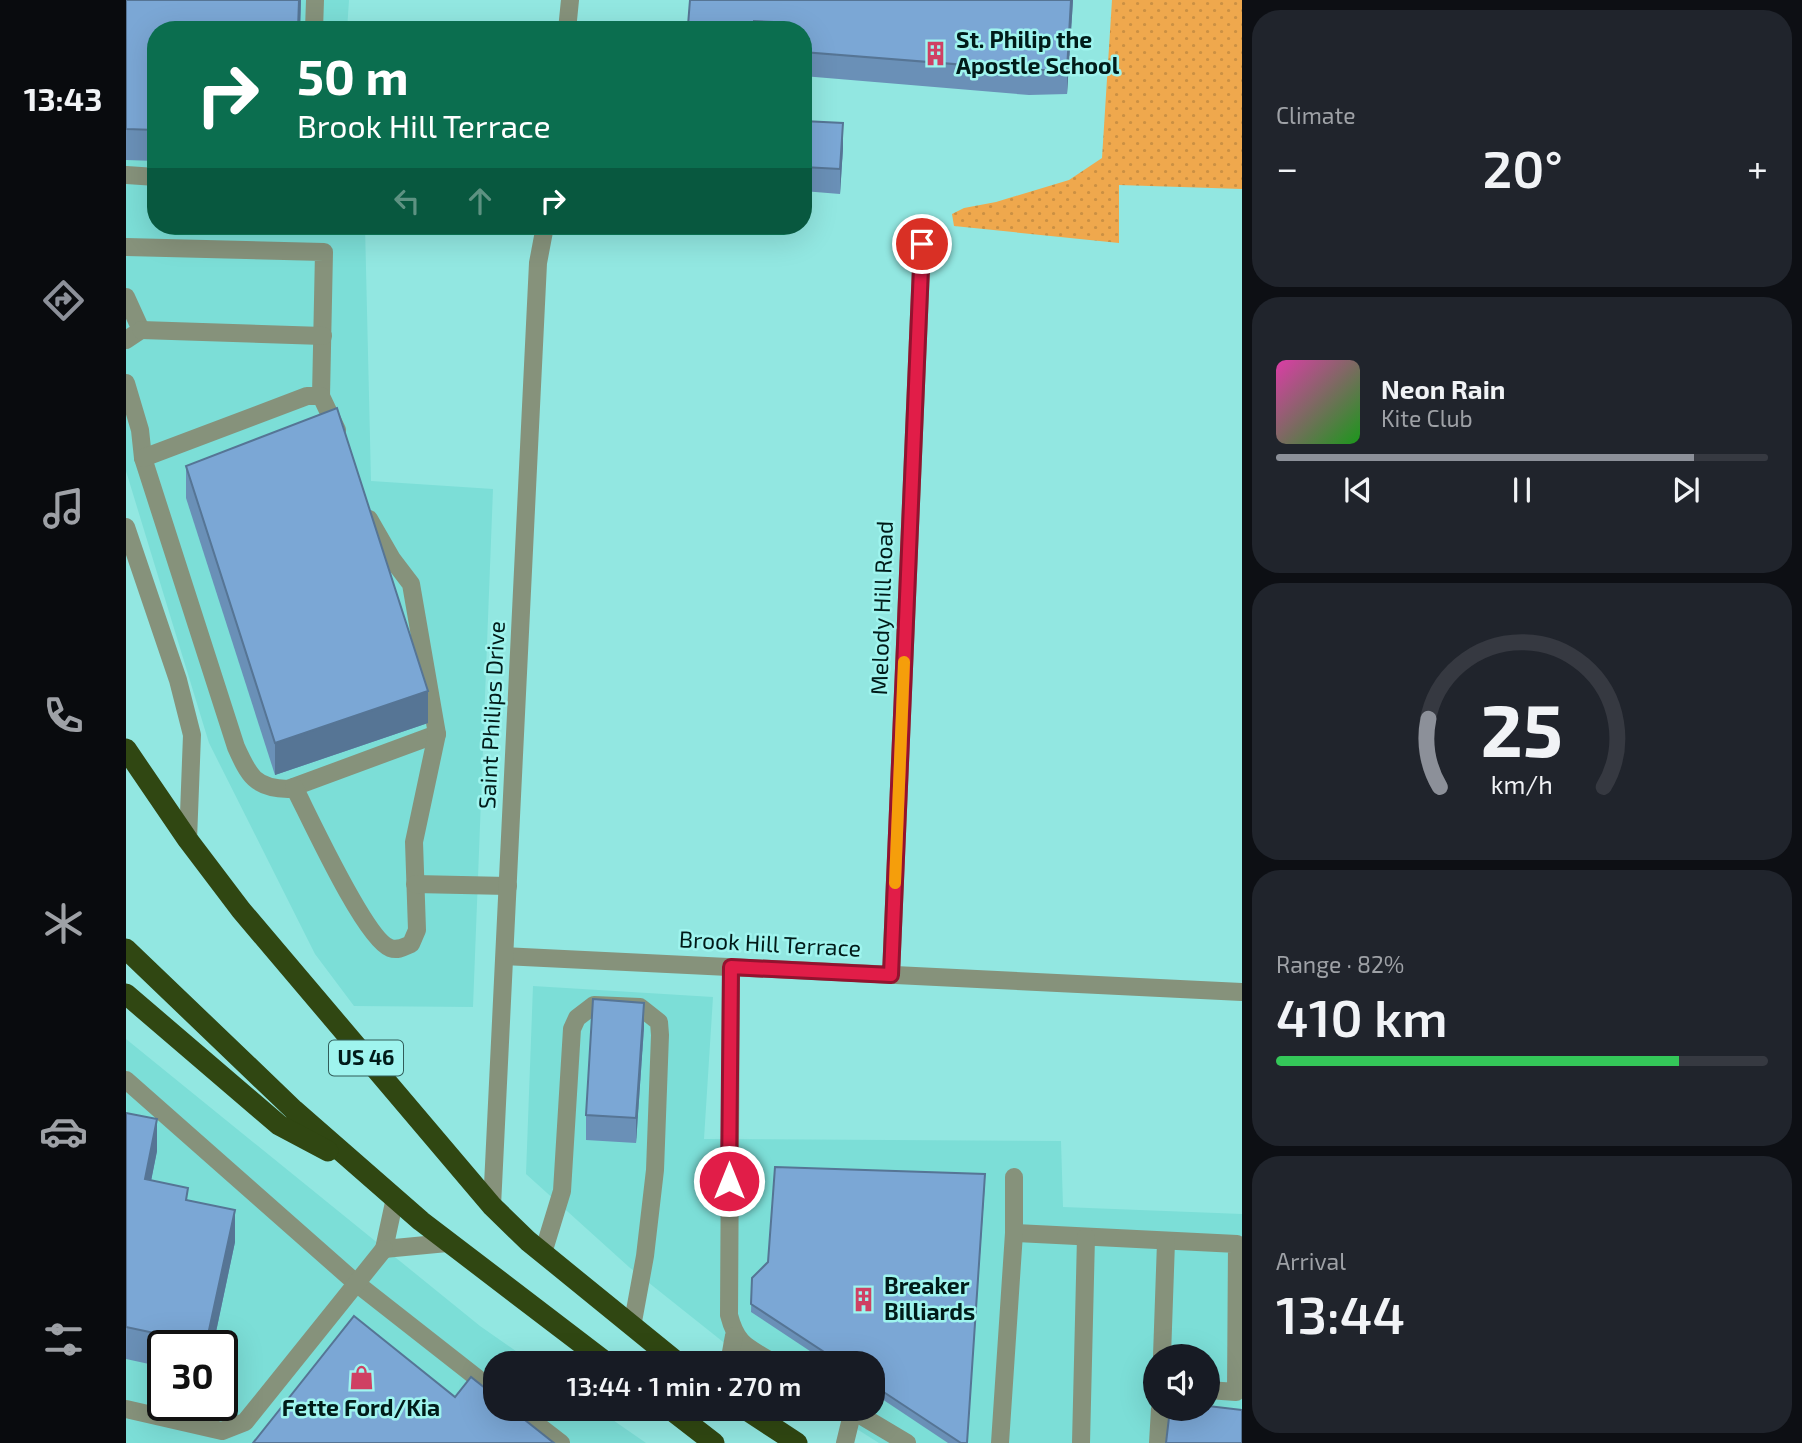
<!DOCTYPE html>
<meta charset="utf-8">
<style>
:root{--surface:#171b24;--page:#20242c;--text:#f1f3f6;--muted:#9ea1a6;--line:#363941;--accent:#8c9099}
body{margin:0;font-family:"Exo 2",sans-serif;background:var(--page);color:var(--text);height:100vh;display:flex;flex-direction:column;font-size:26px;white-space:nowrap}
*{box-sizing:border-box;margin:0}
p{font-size:23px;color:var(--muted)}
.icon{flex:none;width:38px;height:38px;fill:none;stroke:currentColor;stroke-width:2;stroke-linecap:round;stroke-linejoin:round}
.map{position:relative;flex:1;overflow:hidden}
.details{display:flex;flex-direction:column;gap:10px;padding:10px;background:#0d0f14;width:560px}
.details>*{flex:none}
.banner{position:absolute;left:21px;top:21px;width:665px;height:214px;border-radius:28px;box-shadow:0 7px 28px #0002;background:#0b6e4f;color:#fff;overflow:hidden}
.fabs{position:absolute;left:1017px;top:1344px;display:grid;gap:14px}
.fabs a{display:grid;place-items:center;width:77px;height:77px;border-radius:50%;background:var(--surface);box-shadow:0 7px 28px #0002;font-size:35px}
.speed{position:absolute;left:21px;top:1330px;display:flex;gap:14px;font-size:35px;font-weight:700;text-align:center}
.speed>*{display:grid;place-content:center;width:91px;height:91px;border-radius:50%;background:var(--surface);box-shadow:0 7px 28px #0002;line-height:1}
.speed .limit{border:4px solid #111;border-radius:10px;background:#fff;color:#111}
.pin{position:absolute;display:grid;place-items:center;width:60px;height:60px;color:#fff;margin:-30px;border:4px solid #fff;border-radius:50%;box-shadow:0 2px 7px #0007}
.me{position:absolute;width:77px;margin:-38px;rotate:0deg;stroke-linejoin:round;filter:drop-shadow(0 0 5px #0008)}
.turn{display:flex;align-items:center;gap:24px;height:147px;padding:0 35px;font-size:32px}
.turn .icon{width:91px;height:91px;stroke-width:2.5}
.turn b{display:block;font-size:49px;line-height:60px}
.lanes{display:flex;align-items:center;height:66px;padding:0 35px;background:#0003;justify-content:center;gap:35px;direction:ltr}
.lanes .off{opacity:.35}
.big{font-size:52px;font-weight:600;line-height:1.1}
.details .card{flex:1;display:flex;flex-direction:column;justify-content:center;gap:10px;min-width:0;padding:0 24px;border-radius:28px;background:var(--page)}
.details .dial{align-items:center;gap:0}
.dial svg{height:182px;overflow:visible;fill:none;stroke:var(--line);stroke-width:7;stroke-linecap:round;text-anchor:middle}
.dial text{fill:var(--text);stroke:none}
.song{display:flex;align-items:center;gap:21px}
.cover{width:84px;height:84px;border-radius:10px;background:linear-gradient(135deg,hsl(320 70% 55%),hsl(120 70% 35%))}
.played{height:7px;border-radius:4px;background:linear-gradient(90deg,var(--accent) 85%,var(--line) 85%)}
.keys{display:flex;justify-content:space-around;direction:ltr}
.heat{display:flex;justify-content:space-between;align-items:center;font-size:38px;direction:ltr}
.charge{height:10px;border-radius:5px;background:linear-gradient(90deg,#34c759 82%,var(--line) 0)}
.trip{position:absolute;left:357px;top:1351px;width:402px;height:70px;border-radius:28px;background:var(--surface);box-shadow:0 7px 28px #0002;font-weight:600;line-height:70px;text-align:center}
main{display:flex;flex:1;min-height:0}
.tabs{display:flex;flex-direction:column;width:126px;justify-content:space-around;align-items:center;background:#090b0e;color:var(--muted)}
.tabs .icon{width:49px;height:49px}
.tabs .current{color:var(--accent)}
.tabs b{font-size:32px;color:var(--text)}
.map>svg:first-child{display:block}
</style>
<main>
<nav class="tabs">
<b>13:43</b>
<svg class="icon current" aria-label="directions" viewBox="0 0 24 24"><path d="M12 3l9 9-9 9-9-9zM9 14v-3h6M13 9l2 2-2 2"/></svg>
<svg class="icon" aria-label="music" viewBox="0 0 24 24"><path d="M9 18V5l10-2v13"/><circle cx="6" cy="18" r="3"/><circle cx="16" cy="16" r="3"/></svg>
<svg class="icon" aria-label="phone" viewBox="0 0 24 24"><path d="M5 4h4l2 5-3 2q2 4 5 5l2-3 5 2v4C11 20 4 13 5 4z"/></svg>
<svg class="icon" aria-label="climate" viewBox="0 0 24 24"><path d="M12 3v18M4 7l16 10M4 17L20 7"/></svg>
<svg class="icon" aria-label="car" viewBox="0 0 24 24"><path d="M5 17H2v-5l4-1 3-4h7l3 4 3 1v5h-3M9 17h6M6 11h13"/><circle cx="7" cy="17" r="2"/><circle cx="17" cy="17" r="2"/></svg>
<svg class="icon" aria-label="filters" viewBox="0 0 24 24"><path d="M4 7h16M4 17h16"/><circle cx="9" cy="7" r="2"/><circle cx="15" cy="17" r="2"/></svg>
</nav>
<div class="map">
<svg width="1116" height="1443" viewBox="0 0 1116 1443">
<defs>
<pattern id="grass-dots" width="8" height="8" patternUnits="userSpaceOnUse" patternTransform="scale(1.75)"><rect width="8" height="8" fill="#efa84d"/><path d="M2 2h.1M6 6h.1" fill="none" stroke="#cb9043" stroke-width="1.8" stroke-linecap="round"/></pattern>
</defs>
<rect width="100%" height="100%" fill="#92e7e1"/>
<!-- built -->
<g fill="#7cded7" fill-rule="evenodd">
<polygon points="0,0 223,0 221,30 30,30 30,226 239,226 245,481 367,489 347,1007 228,1006 189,954 83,743 0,471"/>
<path d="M407,986L587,997L578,1139L935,1141L937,1207L1116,1214V1443H753L699,1409H747V1363H628L611,1353L503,1267L400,1174ZM1029,1356H1082V1409H1029Z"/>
<path d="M0,1039L354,1326L407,1363H369V1409H471L520,1443H0ZM37,1346H96V1405H37Z"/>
</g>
<!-- grass -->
<polygon fill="url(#grass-dots)" points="986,0 1116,0 1116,189 993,185 993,243 828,226 826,214 838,208 870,202 943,180 976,158"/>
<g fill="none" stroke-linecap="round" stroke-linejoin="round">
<!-- minor -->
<g stroke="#86927b" stroke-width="18">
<polyline points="188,30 189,0"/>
<polyline points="441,30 444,0"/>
<polyline points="0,175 30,177"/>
<polyline points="0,247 198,252 195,396"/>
<polyline points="0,297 15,330 0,340"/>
<polyline points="15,330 197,336"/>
<path d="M0,383L14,430L17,458L110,747C123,776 129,788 162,789L311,734"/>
<polyline points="17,458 181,396 195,396 211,430"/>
<polyline points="0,527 52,680 66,735 62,840"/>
<path d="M168,787C183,816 239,939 264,948C272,951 278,947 285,944L291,930L288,842L311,734L285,584L266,559L243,519"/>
<polyline points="289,884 382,886"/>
<polyline points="379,956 1116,992"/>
<path d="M605,967L603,1315C611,1346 622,1347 648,1363"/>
<polyline points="765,975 796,244"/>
<polyline points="0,1080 230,1283 369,1392"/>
<polyline points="269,1198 258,1249 321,1243"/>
<polyline points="366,1206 412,263 419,226"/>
<polyline points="888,1233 1111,1244 1110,1392 1082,1390"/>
<polyline points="417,1253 436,1191 446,1029 451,1018 468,1005 514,1007 533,1022 534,1035 529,1170 519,1256 506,1327"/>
<polyline points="1036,1356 1040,1242"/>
<polyline points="603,1363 608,1336"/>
<polyline points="0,1409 96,1431 119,1422 258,1249"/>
<polyline points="391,1409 435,1443"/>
<polyline points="724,1409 781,1443"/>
<polyline points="719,1443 727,1410"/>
<polyline points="874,1443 888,1233 888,1177"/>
<polyline points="955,1443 960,1237"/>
<polyline points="1032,1443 1034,1409"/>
</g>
<!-- highway -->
<g stroke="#304712" stroke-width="21">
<polyline points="0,749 62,840 115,910 366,1206 402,1241 552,1363"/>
<polyline points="0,949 168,1110 295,1221 481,1363"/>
<polyline points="0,994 153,1125 202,1151"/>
<polyline points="544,1409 588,1443"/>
<polyline points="619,1409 671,1443"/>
</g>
</g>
<!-- wall -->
<g fill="#6a90b7">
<polygon points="0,0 175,0 174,30 30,30 30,161 0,160"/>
<polygon points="947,0 941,94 903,95 677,76 677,30 529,30 562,25"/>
<polygon points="677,121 717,148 714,194 677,191"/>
<polygon points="60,466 302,723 149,775 60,498"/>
<polygon points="518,1027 510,1143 460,1140 460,1115"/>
<polygon points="0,1113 31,1151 25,1181 62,1200 109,1242 87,1346 37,1346 37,1367 0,1359"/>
<polygon points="859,1183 841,1443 822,1443 747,1393 747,1363 702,1363 625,1312 626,1278"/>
</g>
<!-- shaded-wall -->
<g fill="#567595">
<polygon points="173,0 175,0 174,30 172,30"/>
<polygon points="945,0 947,0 941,94 941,70"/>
<polygon points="717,123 717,148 714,194 714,169"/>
<polygon points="302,691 302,723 149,775 149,743"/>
<polygon points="518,1003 518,1027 510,1143 510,1118"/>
<polygon points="31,1119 31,1151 19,1211 19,1179"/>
<polygon points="109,1210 109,1242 87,1346 80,1346"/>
</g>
<!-- building -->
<g fill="#7ba7d5" stroke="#567595" stroke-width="2">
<polygon points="0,0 173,0 172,30 30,30 30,130 0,129"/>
<polygon points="564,0 945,0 941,70 903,70 677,52 677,30 647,30 647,22 628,21 628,30 529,30 530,23 562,25"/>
<polygon points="677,121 717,123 714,169 677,167"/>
<polygon points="211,408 302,691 149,743 60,466"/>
<polygon points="467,999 518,1003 510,1118 460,1115"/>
<polygon points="0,1113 31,1119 19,1179 62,1188 60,1200 109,1210 80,1344 0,1327"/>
<polygon points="649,1167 859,1174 841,1443 835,1443 747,1385 747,1363 715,1363 625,1304 626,1278 642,1262"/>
<polygon points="228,1316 329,1397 345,1377 369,1396 369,1409 385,1409 428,1443 127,1443"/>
<polygon points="1082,1406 1116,1410 1116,1443 1040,1443 1044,1409 1082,1409"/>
</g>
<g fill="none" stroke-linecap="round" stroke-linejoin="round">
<defs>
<polyline id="route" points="603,1181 605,967 765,975 796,244"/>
</defs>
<!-- route casing -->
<use href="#route" stroke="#92132f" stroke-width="18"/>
<!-- route -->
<use href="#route" stroke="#e11d48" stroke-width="12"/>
<!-- slow -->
<polyline stroke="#f59e0b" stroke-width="12" points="769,883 778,662"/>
</g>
<!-- icons -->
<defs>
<symbol id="building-bare" viewBox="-9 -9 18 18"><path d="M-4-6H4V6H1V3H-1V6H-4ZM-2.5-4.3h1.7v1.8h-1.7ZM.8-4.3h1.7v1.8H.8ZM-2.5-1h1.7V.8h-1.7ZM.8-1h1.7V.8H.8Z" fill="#cf4063" stroke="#9ff4ee" stroke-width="2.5" paint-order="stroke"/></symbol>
<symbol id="shop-bare" viewBox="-9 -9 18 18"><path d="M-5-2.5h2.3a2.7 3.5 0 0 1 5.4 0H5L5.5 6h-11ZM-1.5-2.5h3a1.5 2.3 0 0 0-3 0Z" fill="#cf4063" stroke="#9ff4ee" stroke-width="2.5" paint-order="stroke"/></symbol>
</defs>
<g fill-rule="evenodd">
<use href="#building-bare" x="792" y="36" width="35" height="35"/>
<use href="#building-bare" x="720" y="1282" width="35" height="35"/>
<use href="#shop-bare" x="218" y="1360" width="35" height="35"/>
</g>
<g text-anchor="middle" stroke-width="5" stroke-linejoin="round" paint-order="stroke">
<!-- shield labels -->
<rect fill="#9ff4ee" stroke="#305c59" stroke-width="2" x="203" y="1040.5" width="74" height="35" rx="5"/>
<g font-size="21" font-weight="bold" fill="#011b19">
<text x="240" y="1065">US 46</text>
</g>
<!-- poi labels -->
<g font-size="23" font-weight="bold" fill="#011b19" stroke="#9ff4ee" text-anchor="start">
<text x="830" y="48">St. Philip the<tspan x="830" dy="26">Apostle School</tspan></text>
<text x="758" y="1294">Breaker<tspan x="758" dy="26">Billiards</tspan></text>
<text x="235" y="1416" text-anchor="middle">Fette Ford/Kia</text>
</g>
<!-- street labels -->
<g font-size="23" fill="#011b19" stroke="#9ff4ee">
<text transform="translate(756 608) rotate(-88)" y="8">Melody Hill Road</text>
<text transform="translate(366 715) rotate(-87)" y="8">Saint Philips Drive</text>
<text transform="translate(644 944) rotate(3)" y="8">Brook Hill Terrace</text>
</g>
</g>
</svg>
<div class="fabs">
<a><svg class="icon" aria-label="sound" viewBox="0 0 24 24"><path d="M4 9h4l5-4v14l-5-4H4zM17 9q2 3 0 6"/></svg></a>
</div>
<div class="speed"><div class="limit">30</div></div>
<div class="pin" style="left:796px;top:244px;background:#d93025"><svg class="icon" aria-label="arrive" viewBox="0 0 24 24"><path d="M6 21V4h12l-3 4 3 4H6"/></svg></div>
<svg class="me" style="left:603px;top:1181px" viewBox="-20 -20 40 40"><circle r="17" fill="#e11d48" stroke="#fff" stroke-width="3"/><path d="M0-11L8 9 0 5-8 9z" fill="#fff"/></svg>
<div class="trip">13:44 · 1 min · 270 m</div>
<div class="banner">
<div class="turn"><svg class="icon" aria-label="right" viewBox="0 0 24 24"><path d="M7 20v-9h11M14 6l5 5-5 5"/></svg><div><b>50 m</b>Brook Hill Terrace</div></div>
<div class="lanes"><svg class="icon off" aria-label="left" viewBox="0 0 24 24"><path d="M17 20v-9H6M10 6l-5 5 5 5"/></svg><svg class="icon off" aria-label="ahead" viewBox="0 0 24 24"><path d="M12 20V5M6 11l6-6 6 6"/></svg><svg class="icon" aria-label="right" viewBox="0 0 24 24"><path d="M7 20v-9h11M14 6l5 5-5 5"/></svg></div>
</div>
</div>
<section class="details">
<div class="card"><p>Climate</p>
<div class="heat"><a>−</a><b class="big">20°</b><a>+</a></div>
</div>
<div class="card">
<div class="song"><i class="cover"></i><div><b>Neon Rain</b><p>Kite Club</p></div></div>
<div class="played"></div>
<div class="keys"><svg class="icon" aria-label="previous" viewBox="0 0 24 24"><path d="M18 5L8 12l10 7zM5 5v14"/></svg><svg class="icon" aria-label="pause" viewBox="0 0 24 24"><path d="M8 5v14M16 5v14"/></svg><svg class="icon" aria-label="next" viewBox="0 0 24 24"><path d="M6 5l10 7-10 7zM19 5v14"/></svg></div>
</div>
<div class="card dial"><svg viewBox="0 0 100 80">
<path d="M14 69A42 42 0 1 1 86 69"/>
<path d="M14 69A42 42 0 0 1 9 39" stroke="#8c9099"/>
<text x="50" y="56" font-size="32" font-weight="700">25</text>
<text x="50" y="72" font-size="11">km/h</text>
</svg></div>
<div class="card"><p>Range · 82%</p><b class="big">410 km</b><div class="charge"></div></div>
<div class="card"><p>Arrival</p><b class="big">13:44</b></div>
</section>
</main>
